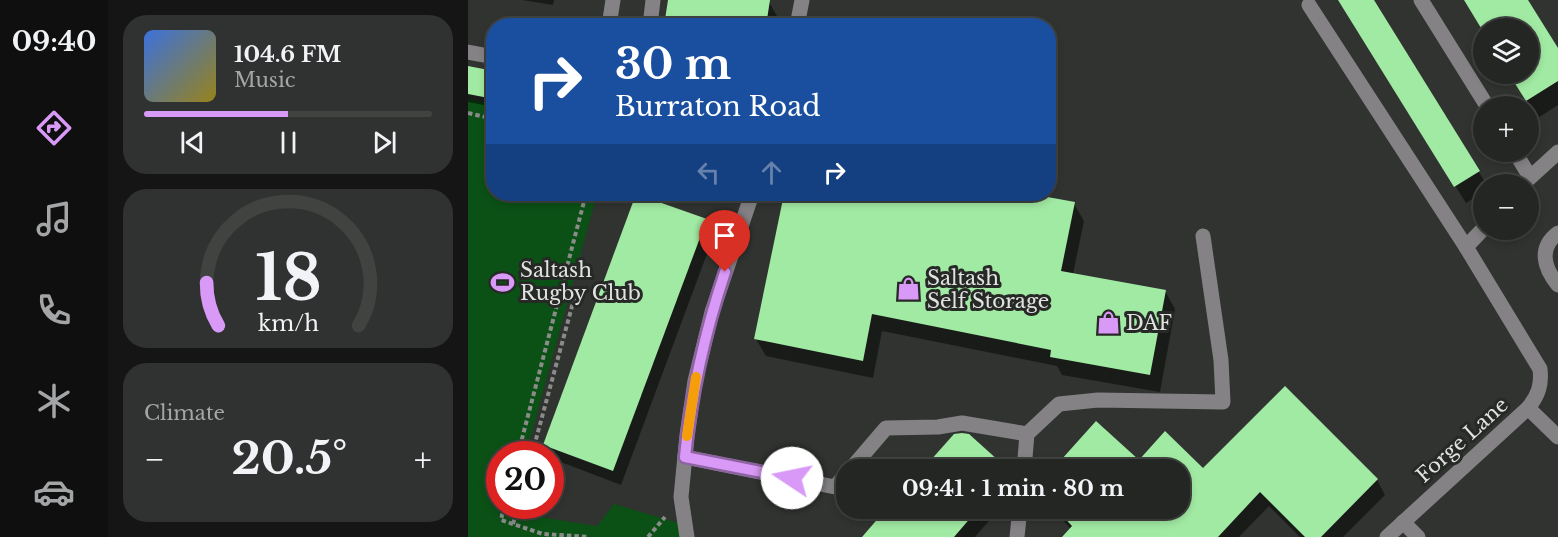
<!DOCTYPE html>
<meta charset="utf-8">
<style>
:root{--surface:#242624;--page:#303231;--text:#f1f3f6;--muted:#a3a5a6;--line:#414341;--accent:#d99af7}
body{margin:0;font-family:"Libre Baskerville",serif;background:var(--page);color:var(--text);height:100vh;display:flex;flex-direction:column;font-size:22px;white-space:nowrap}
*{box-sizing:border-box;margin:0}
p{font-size:20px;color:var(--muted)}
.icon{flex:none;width:33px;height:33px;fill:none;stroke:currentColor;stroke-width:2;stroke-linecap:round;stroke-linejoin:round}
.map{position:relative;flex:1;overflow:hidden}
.drawer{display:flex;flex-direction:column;gap:15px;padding:15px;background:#141514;width:360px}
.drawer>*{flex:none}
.top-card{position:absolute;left:18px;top:18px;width:570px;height:183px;border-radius:24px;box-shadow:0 3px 9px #0003,0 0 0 2px var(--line);background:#1a4fa0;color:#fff;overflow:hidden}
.fabs{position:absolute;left:1005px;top:18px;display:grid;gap:12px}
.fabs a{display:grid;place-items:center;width:66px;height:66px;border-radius:50%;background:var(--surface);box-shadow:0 3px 9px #0003,0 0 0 2px var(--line);font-size:30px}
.speed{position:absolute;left:18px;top:441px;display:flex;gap:12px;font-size:30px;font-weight:700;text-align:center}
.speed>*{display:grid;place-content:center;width:78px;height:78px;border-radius:50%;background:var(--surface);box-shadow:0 3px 9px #0003,0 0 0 2px var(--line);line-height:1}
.speed .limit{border:9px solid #d22;background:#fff;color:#111}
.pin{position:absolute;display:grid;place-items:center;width:51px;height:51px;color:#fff;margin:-62px -26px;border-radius:50% 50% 50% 0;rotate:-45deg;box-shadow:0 0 6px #0007}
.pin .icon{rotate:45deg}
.me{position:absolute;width:66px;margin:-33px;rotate:281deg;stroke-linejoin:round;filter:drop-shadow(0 0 4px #0008)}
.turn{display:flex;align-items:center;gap:21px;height:126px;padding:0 30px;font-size:27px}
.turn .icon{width:78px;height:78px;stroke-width:2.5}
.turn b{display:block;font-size:42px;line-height:51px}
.lanes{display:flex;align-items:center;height:57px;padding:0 30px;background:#0003;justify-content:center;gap:30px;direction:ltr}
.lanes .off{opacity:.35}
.big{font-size:45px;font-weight:700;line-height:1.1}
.drawer .widget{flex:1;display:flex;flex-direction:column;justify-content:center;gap:9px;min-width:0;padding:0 21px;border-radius:24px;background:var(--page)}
.drawer .dial{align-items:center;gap:0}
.dial svg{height:156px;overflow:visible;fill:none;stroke:var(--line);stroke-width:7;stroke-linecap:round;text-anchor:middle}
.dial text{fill:var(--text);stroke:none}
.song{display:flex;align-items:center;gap:18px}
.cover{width:72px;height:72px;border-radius:9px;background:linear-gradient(135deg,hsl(220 70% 55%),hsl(50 70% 35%))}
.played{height:6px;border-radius:3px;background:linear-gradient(90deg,var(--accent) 50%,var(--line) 50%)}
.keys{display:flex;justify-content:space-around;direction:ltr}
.heat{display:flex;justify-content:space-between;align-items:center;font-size:33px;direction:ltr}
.trip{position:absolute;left:368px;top:459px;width:354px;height:60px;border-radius:24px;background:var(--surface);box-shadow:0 3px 9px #0003,0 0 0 2px var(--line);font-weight:700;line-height:60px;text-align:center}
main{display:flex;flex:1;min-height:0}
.tabs{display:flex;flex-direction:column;width:108px;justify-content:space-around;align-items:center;background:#0e0f0e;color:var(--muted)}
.tabs .icon{width:42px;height:42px}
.tabs .active{color:var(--accent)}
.tabs b{font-size:27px;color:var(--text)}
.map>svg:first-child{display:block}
</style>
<main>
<nav class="tabs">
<b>09:40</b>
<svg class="icon active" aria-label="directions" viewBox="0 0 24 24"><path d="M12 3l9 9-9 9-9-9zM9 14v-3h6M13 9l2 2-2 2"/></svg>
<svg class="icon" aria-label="music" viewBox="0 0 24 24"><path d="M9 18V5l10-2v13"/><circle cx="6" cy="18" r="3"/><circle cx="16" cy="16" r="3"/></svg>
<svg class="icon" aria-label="phone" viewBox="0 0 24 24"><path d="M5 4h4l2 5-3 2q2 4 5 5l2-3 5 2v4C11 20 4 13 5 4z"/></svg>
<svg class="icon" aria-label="climate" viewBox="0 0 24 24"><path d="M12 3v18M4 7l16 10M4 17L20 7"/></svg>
<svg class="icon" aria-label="car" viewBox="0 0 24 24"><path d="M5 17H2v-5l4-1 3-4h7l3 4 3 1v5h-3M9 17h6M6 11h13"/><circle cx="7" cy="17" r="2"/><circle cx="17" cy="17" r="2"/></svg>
</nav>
<section class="drawer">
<div class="widget">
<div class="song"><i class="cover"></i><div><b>104.6 FM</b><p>Music</p></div></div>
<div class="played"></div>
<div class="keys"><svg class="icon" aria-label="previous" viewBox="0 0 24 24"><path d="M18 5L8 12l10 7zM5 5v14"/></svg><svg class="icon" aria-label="pause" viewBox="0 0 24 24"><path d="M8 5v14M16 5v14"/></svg><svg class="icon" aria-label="next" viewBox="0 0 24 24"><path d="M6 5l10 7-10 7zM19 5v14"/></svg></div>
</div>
<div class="widget dial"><svg viewBox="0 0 100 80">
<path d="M14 69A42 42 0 1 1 86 69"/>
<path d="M14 69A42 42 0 0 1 8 47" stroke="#d99af7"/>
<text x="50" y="56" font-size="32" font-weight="700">18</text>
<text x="50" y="72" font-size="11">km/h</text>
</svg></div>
<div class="widget"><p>Climate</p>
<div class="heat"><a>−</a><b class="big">20.5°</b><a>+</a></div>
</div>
</section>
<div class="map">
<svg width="1090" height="537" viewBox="0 0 1090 537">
<rect width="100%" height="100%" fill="#303330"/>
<!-- green -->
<polygon fill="#0b5116" points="0,99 25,104 26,194 129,194 58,454 32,454 32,506 44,506 78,518 129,526 146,504 217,525 219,537 0,537"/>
<!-- shadow -->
<g fill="#0007">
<polygon points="54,0 86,0 85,5"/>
<polygon points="201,0 295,0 301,2 309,16 308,26 197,26"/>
<polygon points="871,0 904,0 1011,172 1018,184 1016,184 1016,192 998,203"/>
<polygon points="997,0 1058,0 1090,51 1090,105 1070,118 1042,74 1060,74 1060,28 1016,28 1016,30"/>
<polygon points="0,67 26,73 26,107 0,102"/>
<polygon points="318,194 556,194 606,204 616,221 605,274 697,291 707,309 692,392 594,375 589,366 414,331 405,378 298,356 288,339"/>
<polygon points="238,220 246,235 153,485 85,459 77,445"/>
<polygon points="817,388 909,480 917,495 875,537 832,537 801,506 771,537 597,537 603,529 591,516 586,508 711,508 711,470 671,462 735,470"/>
<polygon points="421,508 532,508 507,537 396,537"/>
</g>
<!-- building -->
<g fill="#a1eaa3">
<polygon points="200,0 302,0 298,26 196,26"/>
<polygon points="870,0 906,0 1012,171 986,187"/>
<polygon points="996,0 1060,0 1090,48 1090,81 1058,101 1041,74 1060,74 1060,28 1013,28"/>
<polygon points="0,66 26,71 26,99 0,94"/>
<polygon points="168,194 239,219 145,471 75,445"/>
<polygon points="316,194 563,194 607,202 593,271 698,290 682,375 582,357 583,350 404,314 395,361 286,339"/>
<polygon points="817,386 910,479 853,537 837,537 792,492 750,537 594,537 604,526 587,508 711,508 711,470 584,470 628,421 671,460 697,431 735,468"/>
<polygon points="494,433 501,434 541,470 454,470 486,434"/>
<polygon points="419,508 511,508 486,537 394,537"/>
</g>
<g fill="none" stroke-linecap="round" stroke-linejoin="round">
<!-- path -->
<g stroke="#8a8c8a" stroke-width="4" stroke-dasharray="4.5 3" stroke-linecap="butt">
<polyline points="0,113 26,119"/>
<polyline points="50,454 118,194"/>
<polyline points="64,454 106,299 91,295"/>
<polyline points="36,506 33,520 75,534 121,537"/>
<polyline points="45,524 50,506"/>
<polyline points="180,537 197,517"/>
</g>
<!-- minor -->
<g stroke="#848285" stroke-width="15">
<polyline points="953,0 1019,106"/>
<polyline points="841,5 998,247"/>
<polyline points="141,26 145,0"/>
<polyline points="182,26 185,0"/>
<polyline points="329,26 334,0"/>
<polyline points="0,52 26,57"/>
<polyline points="1047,152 1062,177"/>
<polyline points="1055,184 1090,152"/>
<path d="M1090,233C1070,248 1076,268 1090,285"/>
<polyline points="1060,408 1090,437"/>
<polyline points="217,457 367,487 378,474"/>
<polyline points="382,470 418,428 470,427 494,423 559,434"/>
<polyline points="556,470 559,434 591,404 630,400 755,402 753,360 735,236"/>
<polyline points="935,522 950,537"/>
<polyline points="219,537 213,497 219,435 227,381 244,312 284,194"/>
<polyline points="549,537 552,508"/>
<path d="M919,537L1060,408C1070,396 1074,385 1072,369L998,247L1016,228"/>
</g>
</g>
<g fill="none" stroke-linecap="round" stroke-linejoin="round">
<defs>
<path id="route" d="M257,272C237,332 223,394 217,457L324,478"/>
</defs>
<!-- route casing -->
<use href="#route" stroke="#8d64a1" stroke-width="15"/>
<!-- route -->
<use href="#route" stroke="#d99af7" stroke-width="10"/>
<!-- slow -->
<polyline stroke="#f59e0b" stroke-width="10" points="219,436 228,377"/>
</g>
<!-- icons -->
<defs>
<symbol id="stadium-bare" viewBox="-9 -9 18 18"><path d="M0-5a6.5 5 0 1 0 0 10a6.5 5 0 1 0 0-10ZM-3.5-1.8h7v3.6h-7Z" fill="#d99af7" stroke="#262926" stroke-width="2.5" paint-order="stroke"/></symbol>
<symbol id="shop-bare" viewBox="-9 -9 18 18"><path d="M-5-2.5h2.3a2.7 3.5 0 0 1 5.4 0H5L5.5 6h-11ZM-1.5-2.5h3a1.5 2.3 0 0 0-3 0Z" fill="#d99af7" stroke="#262926" stroke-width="2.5" paint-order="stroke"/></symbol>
</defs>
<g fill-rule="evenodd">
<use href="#stadium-bare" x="18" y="266" width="33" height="33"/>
<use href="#shop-bare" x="424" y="272" width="33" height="33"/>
<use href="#shop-bare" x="624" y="306" width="33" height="33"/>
</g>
<g text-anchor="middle" stroke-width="6" stroke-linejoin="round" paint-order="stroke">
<!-- poi labels -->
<g font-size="20" fill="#e1e3e1" stroke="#262926" text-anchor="start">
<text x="52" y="277">Saltash<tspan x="52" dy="23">Rugby Club</tspan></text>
<text x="459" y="285">Saltash<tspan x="459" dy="23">Self Storage</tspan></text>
<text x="658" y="330">DAF</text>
</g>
<!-- street labels -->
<g font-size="20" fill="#e1e3e1" stroke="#262926">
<text transform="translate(994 440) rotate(-42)" y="7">Forge Lane</text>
</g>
</g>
</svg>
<div class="fabs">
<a><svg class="icon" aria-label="layers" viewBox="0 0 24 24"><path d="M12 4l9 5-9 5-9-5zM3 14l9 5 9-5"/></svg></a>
<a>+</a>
<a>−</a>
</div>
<div class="speed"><div class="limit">20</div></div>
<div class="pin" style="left:257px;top:272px;background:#d93025"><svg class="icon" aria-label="arrive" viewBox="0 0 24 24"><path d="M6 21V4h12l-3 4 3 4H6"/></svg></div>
<svg class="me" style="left:324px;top:478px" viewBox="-20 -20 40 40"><circle r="19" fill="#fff"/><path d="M0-13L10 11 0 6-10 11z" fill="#d99af7"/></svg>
<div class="trip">09:41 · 1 min · 80 m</div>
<div class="top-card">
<div class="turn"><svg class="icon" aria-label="right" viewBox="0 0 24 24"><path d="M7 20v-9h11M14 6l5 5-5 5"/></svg><div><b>30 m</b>Burraton Road</div></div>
<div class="lanes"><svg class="icon off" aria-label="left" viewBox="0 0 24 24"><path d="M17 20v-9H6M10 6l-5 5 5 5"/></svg><svg class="icon off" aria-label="ahead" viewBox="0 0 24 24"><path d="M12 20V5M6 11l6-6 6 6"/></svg><svg class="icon" aria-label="right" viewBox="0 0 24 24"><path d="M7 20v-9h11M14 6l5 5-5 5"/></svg></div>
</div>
</div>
</main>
